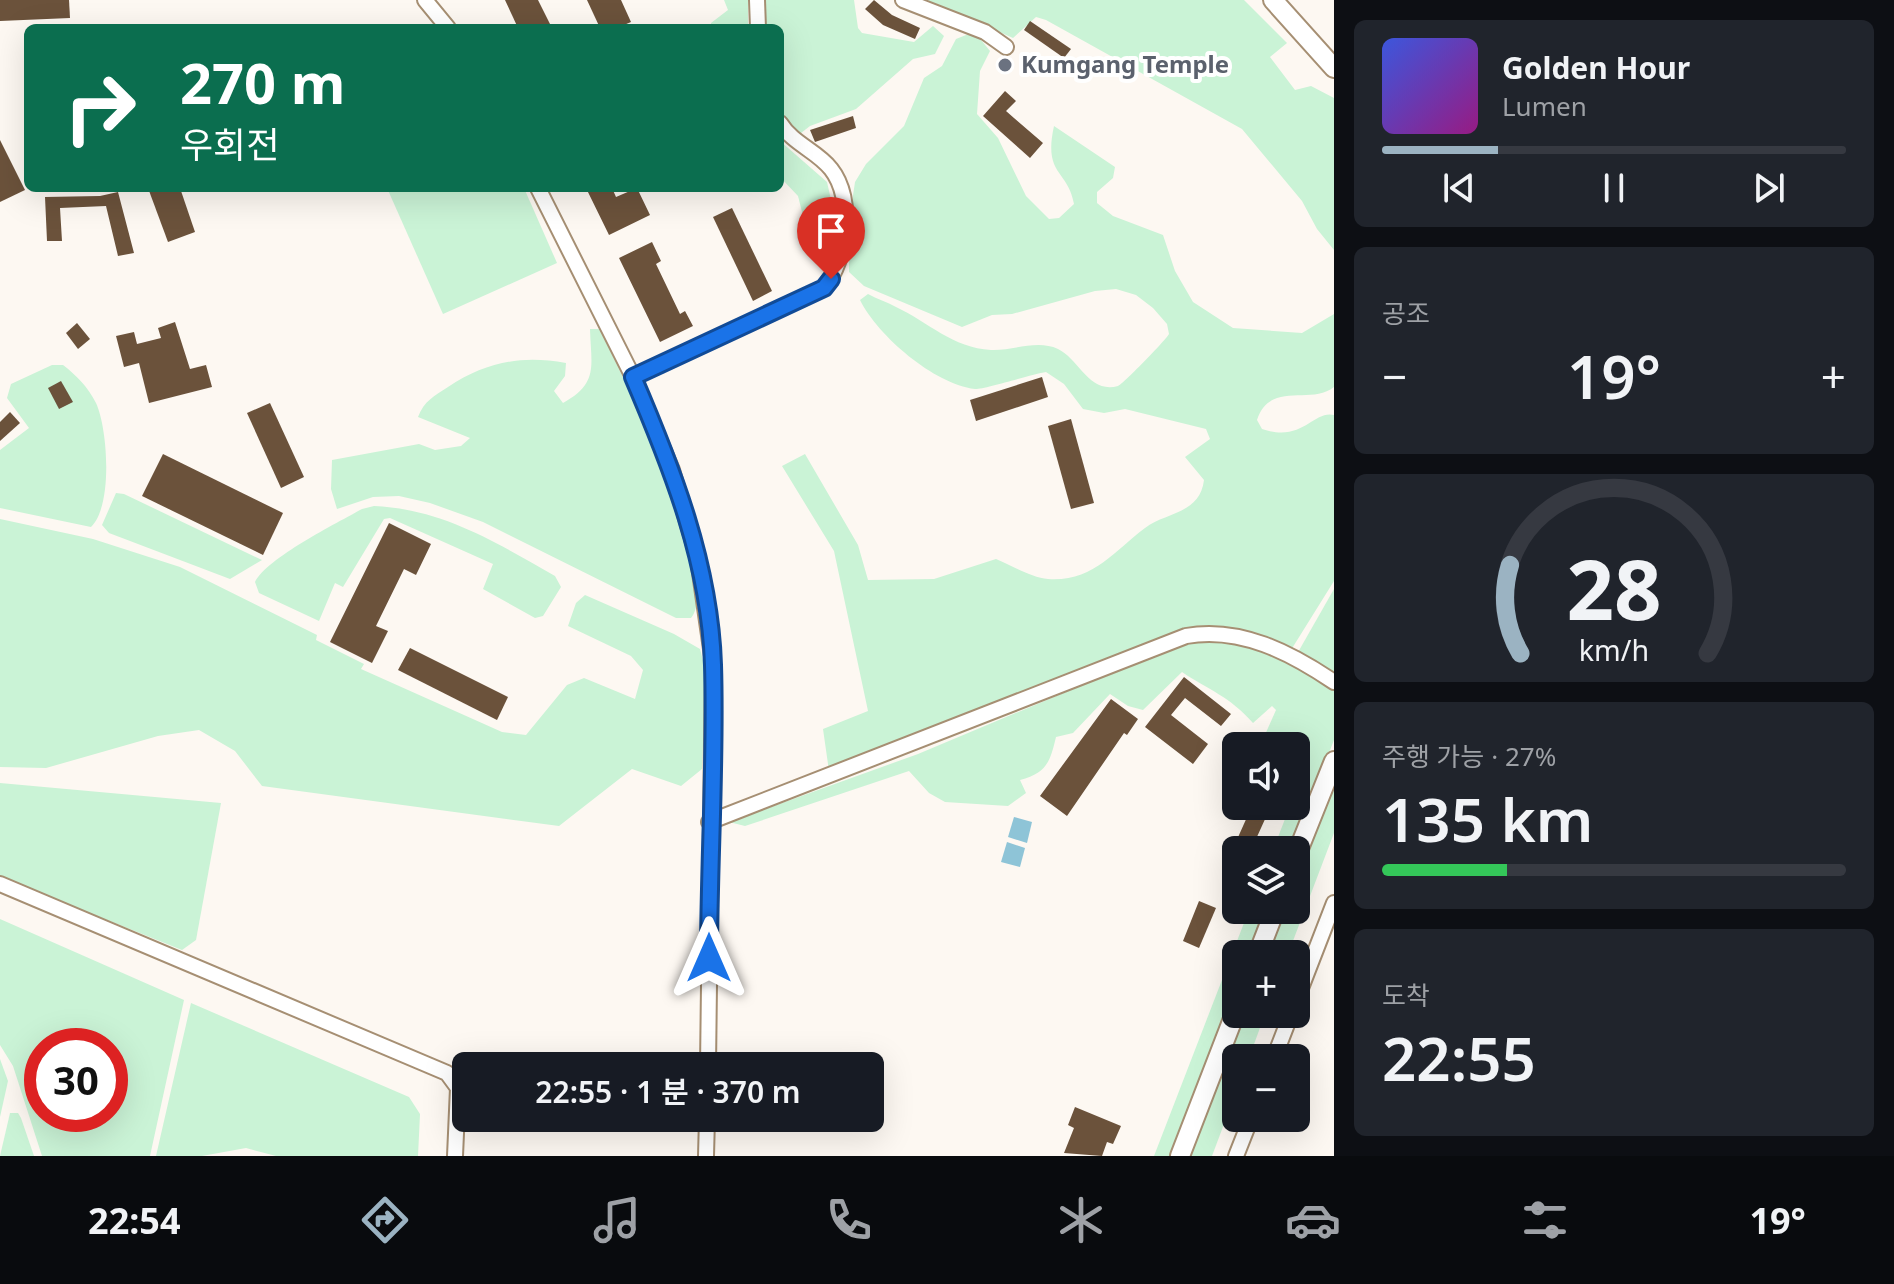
<!DOCTYPE html>
<html lang="ko">
<meta charset="utf-8">
<style>
:root{--surface:#171b24;--page:#20242c;--text:#f1f3f6;--muted:#9ea1a6;--line:#363941;--accent:#9bb3c2}
body{margin:0;font-family:"Noto Sans","Noto Sans KR",sans-serif;background:var(--page);color:var(--text);height:100vh;display:flex;flex-direction:column;font-size:30px;white-space:nowrap}
*{box-sizing:border-box;margin:0}
p{font-size:26px;color:var(--muted)}
.icon{flex:none;width:44px;height:44px;fill:none;stroke:currentColor;stroke-width:2;stroke-linecap:round;stroke-linejoin:round}
.map{position:relative;flex:1;overflow:hidden}
.drawer{display:flex;flex-direction:column;gap:20px;padding:20px;background:#0d0f14;width:560px}
.drawer>*{flex:none}
.banner{position:absolute;left:24px;top:24px;width:760px;height:168px;border-radius:12px;box-shadow:0 8px 32px #0002;background:#0b6e4f;color:#fff;overflow:hidden}
.fabs{position:absolute;left:1222px;top:732px;display:grid;gap:16px}
.fabs a{display:grid;place-items:center;width:88px;height:88px;border-radius:12px;background:var(--surface);box-shadow:0 8px 32px #0002;font-size:40px}
.speed{position:absolute;left:24px;top:1028px;display:flex;gap:16px;font-size:40px;font-weight:700;text-align:center}
.speed>*{display:grid;place-content:center;width:104px;height:104px;border-radius:50%;background:var(--surface);box-shadow:0 8px 32px #0002;line-height:1}
.speed .limit{border:12px solid #d22;background:#fff;color:#111}
.pin{position:absolute;display:grid;place-items:center;width:68px;height:68px;color:#fff;margin:-82px -34px;border-radius:50% 50% 50% 0;rotate:-45deg;box-shadow:0 0 8px #0007}
.pin .icon{rotate:45deg}
.me{position:absolute;width:88px;margin:-44px;rotate:0deg;stroke-linejoin:round;filter:drop-shadow(0 0 6px #0008)}
.turn{display:flex;align-items:center;gap:28px;height:168px;padding:0 24px;font-size:36px}
.turn .icon{width:104px;height:104px;stroke-width:2.5}
.turn b{display:block;font-size:56px;line-height:68px}
.big{font-size:60px;font-weight:600;line-height:1.1}
.drawer .widget{flex:1;display:flex;flex-direction:column;justify-content:center;gap:12px;min-width:0;padding:0 28px;border-radius:12px;background:var(--page)}
.drawer .dial{align-items:center;gap:0}
.dial svg{height:208px;overflow:visible;fill:none;stroke:var(--line);stroke-width:7;stroke-linecap:round;text-anchor:middle}
.dial text{fill:var(--text);stroke:none}
.song{display:flex;align-items:center;gap:24px}
.cover{width:96px;height:96px;border-radius:12px;background:linear-gradient(135deg,hsl(230 70% 55%),hsl(310 70% 35%))}
.played{height:8px;border-radius:4px;background:linear-gradient(90deg,var(--accent) 25%,var(--line) 25%)}
.keys{display:flex;justify-content:space-around;direction:ltr}
.heat{display:flex;justify-content:space-between;align-items:center;font-size:44px;direction:ltr}
.charge{height:12px;border-radius:6px;background:linear-gradient(90deg,#34c759 27%,var(--line) 0)}
.trip{position:absolute;left:452px;top:1052px;width:432px;height:80px;border-radius:12px;background:var(--surface);box-shadow:0 8px 32px #0002;font-weight:600;line-height:80px;text-align:center}
.dock{display:flex;height:128px;justify-content:space-around;align-items:center;background:#090b0e;color:var(--muted)}
.dock .icon{width:56px;height:56px}
.dock .active{color:var(--accent)}
.dock b{font-size:36px;color:var(--text)}
main{display:flex;flex:1;min-height:0}
.map>svg:first-child{display:block}
</style>
<main>
<div class="map">
<svg width="1334" height="1156" viewBox="0 0 1334 1156">
<rect width="100%" height="100%" fill="#fdf8f2"/>
<!-- green -->
<g fill="#caf3d6" fill-rule="evenodd">
<polygon points="724,0 748,0 748,28 711,28 711,23 728,10"/>
<path d="M762,0H854L858,28L862,33L914,42L933,26L944,36L935,54L913,59L856,109L810,126L801,133C767,116 780,61 780,28H763Z"/>
<polygon points="927,0 1244,0 1287,43 1270,57 1295,90 1311,86 1334,98 1334,250 1317,229 1302,201 1242,129 1046,20 1036,17 1013,38"/>
<path d="M966,35H977L990,51L980,71L977,114L998,138L1026,196L1049,219L1059,218L1074,204C1068,169 1043,176 1054,126L1115,167L1113,178L1097,192V203L1113,216L1163,235L1175,271L1193,302L1233,328L1302,333L1334,314V387C1310,406 1270,380 1257,420L1262,429C1303,443 1313,410 1334,415V581L1291,650L1244,630L1199,629L829,771L823,729L868,711L834,551L782,466L805,454L858,545L868,580L934,579L996,559C1011,565 1032,578 1048,579C1093,582 1113,552 1145,528C1166,512 1200,514 1204,480L1185,457L1210,439L1206,429L1125,409L1104,413L1083,409L1064,384L1046,372C1033,374 982,390 975,389C934,384 878,336 860,300L868,294C877,299 887,302 896,307C928,322 953,348 991,350C1013,351 1037,339 1058,349C1079,359 1089,394 1118,386C1122,385 1165,341 1169,334L1167,324L1153,308L1136,295L1116,289L1095,291L1012,314L992,315L962,327L864,286L849,272V261L858,242L852,202L855,182L866,164L904,126L924,78L942,66L956,39Z"/>
<polygon points="780,141 827,182 834,213 830,254 819,255 811,248 798,196 780,177"/>
<polygon points="387,188 524,188 557,263 443,314"/>
<path d="M590,329H599C622,372 723,581 691,618H676L483,522L430,503L399,496L373,497L337,509L331,489L332,460L419,444L435,450L461,446L470,438L418,417C424,401 434,396 448,387C486,362 521,355 566,363L565,376L554,391L563,403C599,383 591,366 590,329Z"/>
<path d="M52,365H63C76,375 88,387 96,403C108,429 113,506 91,527L0,508V450L29,428L7,398L11,384Z"/>
<polygon points="116,493 124,494 262,560 230,579 109,533 102,525"/>
<path d="M374,506C443,509 497,543 555,576L561,587L543,616L535,618L483,589L493,564L390,518L384,519L343,587L335,583L319,621L259,593L255,582C267,558 337,523 362,509Z"/>
<polygon points="0,519 93,539 180,567 317,635 316,640 364,664 361,669 502,732 526,735 567,685 584,678 635,699 643,670 631,656 568,626 576,603 585,595 674,634 700,649 706,672 702,769 681,786 632,769 559,826 262,786 235,751 199,730 158,736 46,768 0,767"/>
<polygon points="1334,589 1334,675 1297,654"/>
<path d="M1208,639C1259,645 1291,665 1334,690V740L1291,850H1273L1290,806H1296V790L1307,763L1296,759V746H1260L1276,710L1272,706L1253,723C1228,695 1210,691 1182,672L1143,710L1128,706L1110,694L1073,733L1056,737C1050,763 1046,773 1020,780L1026,793L1008,806L945,802L929,793L909,771L745,826L729,822L918,754L1173,647Z"/>
<polygon points="1334,781 1334,833 1288,954 1267,954 1284,910 1296,910 1296,879"/>
<polygon points="0,783 221,803 196,940 182,950 0,877"/>
<polygon points="1249,910 1268,910 1251,954 1236,954 1236,992 1173,1156 1154,1156"/>
<path d="M0,919L184,1000L150,1156H42L13,1066L0,1045ZM42,1046H110V1114H42Z"/>
<polygon points="191,1003 409,1097 420,1114 418,1156 276,1156 246,1148 202,1156 156,1156"/>
<polygon points="1244,1014 1265,1014 1249,1058 1236,1058 1236,1092 1212,1156 1190,1156"/>
<polygon points="0,1059 8,1081 0,1117"/>
<polygon points="10,1113 18,1113 21,1118 34,1156 0,1156"/>
</g>
<!-- water -->
<g fill="#8ec4d7">
<polygon points="1014,817 1032,822 1027,843 1008,837"/>
<polygon points="1007,842 1025,848 1020,867 1001,862"/>
</g>
<!-- building -->
<g fill="#6b523b">
<polygon points="0,0 69,0 70,18 0,21"/>
<polygon points="505,0 538,0 552,28 518,28"/>
<polygon points="587,0 621,0 631,22 617,28 600,28"/>
<polygon points="874,0 892,15 920,28 915,39 883,25 865,9"/>
<polygon points="1030,21 1071,49 1064,58 1024,30"/>
<polygon points="1005,91 1016,101 1006,111 1043,143 1030,158 983,116"/>
<polygon points="853,116 856,128 815,142 810,130"/>
<polygon points="0,140 25,190 0,202"/>
<polygon points="148,188 180,188 195,232 168,242"/>
<polygon points="586,188 612,188 616,197 637,188 650,215 609,235"/>
<polygon points="118,192 134,253 118,256 106,206 60,208 62,241 47,241 45,197 100,196"/>
<polygon points="732,208 772,291 753,301 713,217"/>
<polygon points="652,242 661,261 656,264 680,314 685,311 693,326 660,342 619,258"/>
<polygon points="175,322 190,369 206,365 212,387 149,403 139,363 124,367 116,336 134,332 137,344 161,338 158,328"/>
<polygon points="77,323 90,339 78,349 66,333"/>
<polygon points="1042,377 1048,397 976,421 970,400"/>
<polygon points="61,381 73,402 59,409 48,388"/>
<polygon points="270,403 304,477 281,488 247,413"/>
<polygon points="10,412 20,423 0,441 0,422"/>
<polygon points="1071,419 1094,503 1071,509 1048,426"/>
<polygon points="163,454 283,513 263,555 142,496"/>
<polygon points="389,523 431,544 416,575 404,569 376,626 388,631 372,663 330,642"/>
<polygon points="410,648 508,697 497,720 398,670"/>
<polygon points="1184,677 1231,714 1221,726 1185,698 1171,715 1208,744 1193,764 1145,727"/>
<polygon points="1111,699 1138,719 1127,735 1124,733 1067,816 1040,796"/>
<polygon points="1252,806 1271,806 1251,850 1236,850 1236,880 1222,873"/>
<polygon points="1199,901 1216,908 1199,948 1183,941"/>
<polygon points="1075,1107 1121,1126 1113,1144 1107,1142 1102,1156 1064,1153 1074,1128 1068,1125"/>
</g>
<g fill="none" stroke-linecap="round" stroke-linejoin="round">
<defs>
<g id="street">
<polyline points="425,0 448,28"/>
<polyline points="757,0 758,28"/>
<polyline points="903,0 985,32 1006,47"/>
<polyline points="538,188 633,377 672,470 698,559 713,663 708,1066"/>
<path d="M633,377L824,288C847,260 855,199 831,169C817,151 793,144 780,123"/>
<path d="M709,822L1186,636C1240,626 1291,653 1334,682"/>
<polyline points="0,884 447,1073 458,1088 455,1156"/>
<polyline points="1296,1001 1334,903"/>
<polyline points="1274,1058 1291,1014"/>
<polyline points="706,1156 707,1118"/>
<polyline points="1236,1156 1251,1118"/>
</g>
<g id="secondary">
<polyline points="1273,0 1334,68"/>
<polyline points="1296,856 1334,761"/>
<polyline points="1258,954 1275,910"/>
<polyline points="1180,1156 1236,1011"/>
</g>
</defs>
<!-- street casing -->
<use href="#street" stroke="#a68f73" stroke-width="18"/>
<!-- secondary casing -->
<use href="#secondary" stroke="#a68f73" stroke-width="22"/>
<!-- street -->
<use href="#street" stroke="#fff" stroke-width="14"/>
<!-- secondary -->
<use href="#secondary" stroke="#fff" stroke-width="18"/>
</g>
<g fill="none" stroke-linecap="round" stroke-linejoin="round">
<defs>
<path id="route" d="M709,958C709,861 716,761 713,665C710,564 672,468 633,377L824,288L831,279"/>
</defs>
<!-- route casing -->
<use href="#route" stroke="#114b97" stroke-width="20"/>
<!-- route -->
<use href="#route" stroke="#1a73e8" stroke-width="14"/>
</g>
<!-- markers -->
<circle fill="#6b7280" stroke="#fff" stroke-width="3" cx="1005" cy="65" r="8"/>
<g text-anchor="middle" stroke-width="8" stroke-linejoin="round" paint-order="stroke">
<!-- worship labels -->
<g font-size="24" font-weight="bold" fill="#5b616d" stroke="#fff" text-anchor="start">
<text x="1021" y="73">Kumgang Temple</text>
</g>
</g>
</svg>
<div class="fabs">
<a><svg class="icon" aria-label="sound" viewBox="0 0 24 24"><path d="M4 9h4l5-4v14l-5-4H4zM17 9q2 3 0 6"/></svg></a>
<a><svg class="icon" aria-label="layers" viewBox="0 0 24 24"><path d="M12 4l9 5-9 5-9-5zM3 14l9 5 9-5"/></svg></a>
<a>+</a>
<a>−</a>
</div>
<div class="speed"><div class="limit">30</div></div>
<div class="pin" style="left:831px;top:279px;background:#d93025"><svg class="icon" aria-label="arrive" viewBox="0 0 24 24"><path d="M6 21V4h12l-3 4 3 4H6"/></svg></div>
<svg class="me" style="left:709px;top:958px" viewBox="-20 -20 40 40"><path d="M0-17L14 15 0 8-14 15z" fill="#1a73e8" stroke="#fff" stroke-width="4"/></svg>
<div class="trip">22:55 · 1 분 · 370 m</div>
<div class="banner">
<div class="turn"><svg class="icon" aria-label="right" viewBox="0 0 24 24"><path d="M7 20v-9h11M14 6l5 5-5 5"/></svg><div><b>270 m</b>우회전</div></div>
</div>
</div>
<section class="drawer">
<div class="widget">
<div class="song"><i class="cover"></i><div><b>Golden Hour</b><p>Lumen</p></div></div>
<div class="played"></div>
<div class="keys"><svg class="icon" aria-label="previous" viewBox="0 0 24 24"><path d="M18 5L8 12l10 7zM5 5v14"/></svg><svg class="icon" aria-label="pause" viewBox="0 0 24 24"><path d="M8 5v14M16 5v14"/></svg><svg class="icon" aria-label="next" viewBox="0 0 24 24"><path d="M6 5l10 7-10 7zM19 5v14"/></svg></div>
</div>
<div class="widget"><p>공조</p>
<div class="heat"><a>−</a><b class="big">19°</b><a>+</a></div>
</div>
<div class="widget dial"><svg viewBox="0 0 100 80">
<path d="M14 69A42 42 0 1 1 86 69"/>
<path d="M14 69A42 42 0 0 1 10 35" stroke="#9bb3c2"/>
<text x="50" y="56" font-size="32" font-weight="700">28</text>
<text x="50" y="72" font-size="11">km/h</text>
</svg></div>
<div class="widget"><p>주행 가능 · 27%</p><b class="big">135 km</b><div class="charge"></div></div>
<div class="widget"><p>도착</p><b class="big">22:55</b></div>
</section>
</main>
<nav class="dock">
<b>22:54</b>
<svg class="icon active" aria-label="directions" viewBox="0 0 24 24"><path d="M12 3l9 9-9 9-9-9zM9 14v-3h6M13 9l2 2-2 2"/></svg>
<svg class="icon" aria-label="music" viewBox="0 0 24 24"><path d="M9 18V5l10-2v13"/><circle cx="6" cy="18" r="3"/><circle cx="16" cy="16" r="3"/></svg>
<svg class="icon" aria-label="phone" viewBox="0 0 24 24"><path d="M5 4h4l2 5-3 2q2 4 5 5l2-3 5 2v4C11 20 4 13 5 4z"/></svg>
<svg class="icon" aria-label="climate" viewBox="0 0 24 24"><path d="M12 3v18M4 7l16 10M4 17L20 7"/></svg>
<svg class="icon" aria-label="car" viewBox="0 0 24 24"><path d="M5 17H2v-5l4-1 3-4h7l3 4 3 1v5h-3M9 17h6M6 11h13"/><circle cx="7" cy="17" r="2"/><circle cx="17" cy="17" r="2"/></svg>
<svg class="icon" aria-label="filters" viewBox="0 0 24 24"><path d="M4 7h16M4 17h16"/><circle cx="9" cy="7" r="2"/><circle cx="15" cy="17" r="2"/></svg>
<b>19°</b>
</nav>
